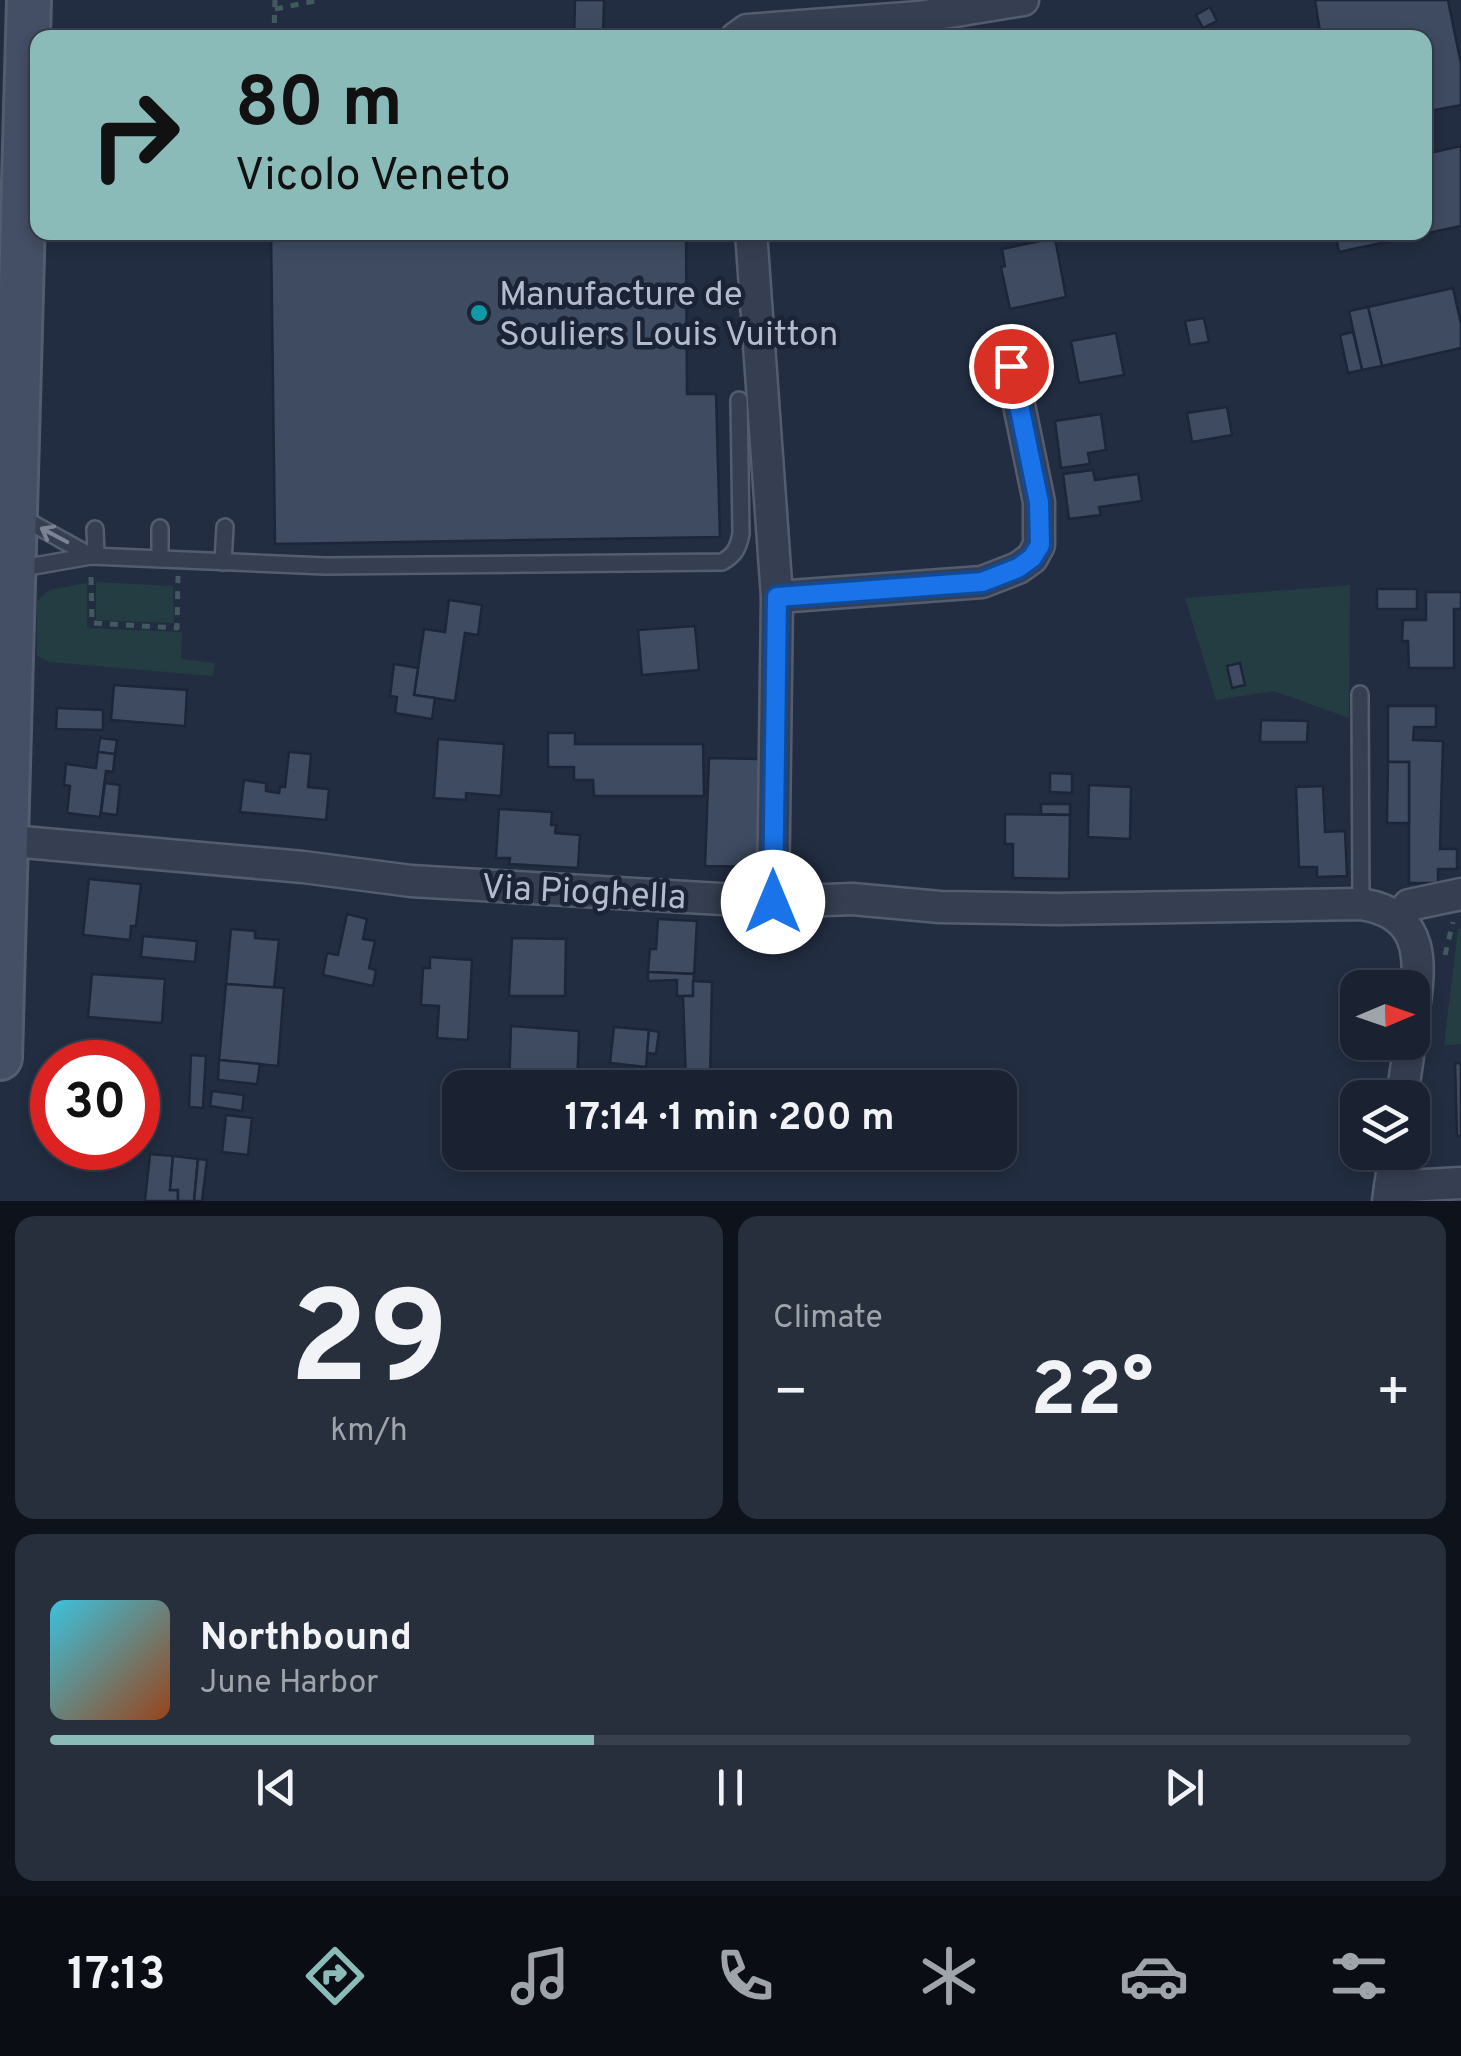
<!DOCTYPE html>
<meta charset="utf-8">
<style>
:root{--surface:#1a2231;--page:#272f3d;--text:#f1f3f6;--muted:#9fa4ab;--line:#383f4d;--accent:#8bbbb9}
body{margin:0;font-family:Overpass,sans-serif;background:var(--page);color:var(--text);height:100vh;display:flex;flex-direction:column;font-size:38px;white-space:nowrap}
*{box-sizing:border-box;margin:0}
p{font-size:32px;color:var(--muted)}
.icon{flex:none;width:55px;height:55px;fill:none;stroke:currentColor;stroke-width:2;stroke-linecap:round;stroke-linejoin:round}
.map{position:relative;height:1201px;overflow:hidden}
.side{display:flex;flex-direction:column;gap:15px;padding:15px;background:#0e131b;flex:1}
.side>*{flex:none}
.guide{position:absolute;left:30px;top:30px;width:1402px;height:210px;border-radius:20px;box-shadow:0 5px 15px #0003,0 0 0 2px var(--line);background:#8bbbb9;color:#111;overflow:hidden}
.needle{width:65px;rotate:88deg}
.fabs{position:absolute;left:1340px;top:970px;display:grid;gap:20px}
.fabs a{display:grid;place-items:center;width:90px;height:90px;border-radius:20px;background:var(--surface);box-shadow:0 5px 15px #0003,0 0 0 2px var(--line);font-size:50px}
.speed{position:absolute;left:30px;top:1040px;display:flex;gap:20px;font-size:50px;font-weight:700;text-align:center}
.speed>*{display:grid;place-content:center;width:130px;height:130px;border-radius:50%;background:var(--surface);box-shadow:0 5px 15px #0003,0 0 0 2px var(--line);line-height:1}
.speed .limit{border:15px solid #d22;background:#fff;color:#111}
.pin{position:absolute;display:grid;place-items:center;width:85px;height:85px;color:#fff;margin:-42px;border:5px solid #fff;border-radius:50%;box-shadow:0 2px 10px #0007}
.me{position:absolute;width:110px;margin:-55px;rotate:0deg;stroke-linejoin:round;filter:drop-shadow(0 0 8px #0008)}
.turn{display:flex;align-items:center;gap:35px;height:210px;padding:0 40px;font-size:45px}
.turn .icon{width:130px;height:130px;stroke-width:2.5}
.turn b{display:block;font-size:70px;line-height:85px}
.big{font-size:75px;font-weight:700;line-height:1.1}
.side .tile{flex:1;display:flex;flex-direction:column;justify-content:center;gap:15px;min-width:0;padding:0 35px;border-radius:20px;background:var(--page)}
.side .dial{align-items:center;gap:0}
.dial b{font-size:130px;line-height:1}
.song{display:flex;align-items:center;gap:30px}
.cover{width:120px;height:120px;border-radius:15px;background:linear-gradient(135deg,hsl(190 70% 55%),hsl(20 70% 35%))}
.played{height:10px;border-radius:5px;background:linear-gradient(90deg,var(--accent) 40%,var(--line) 40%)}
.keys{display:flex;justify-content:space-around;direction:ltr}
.heat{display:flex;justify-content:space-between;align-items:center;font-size:55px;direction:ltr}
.side .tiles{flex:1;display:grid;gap:15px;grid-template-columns:1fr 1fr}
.tile:last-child{grid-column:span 2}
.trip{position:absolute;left:442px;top:1070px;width:575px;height:100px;border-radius:20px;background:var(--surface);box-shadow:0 5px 15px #0003,0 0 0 2px var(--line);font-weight:700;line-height:100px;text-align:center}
.dock{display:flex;height:160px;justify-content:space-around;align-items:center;background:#0a0e14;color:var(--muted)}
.dock .icon{width:70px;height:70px}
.dock .current{color:var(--accent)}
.dock b{font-size:45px;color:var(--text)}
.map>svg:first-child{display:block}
</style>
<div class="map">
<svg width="1461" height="1201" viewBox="0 0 1461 1201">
<rect width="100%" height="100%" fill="#222d41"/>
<!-- green -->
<g fill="#243d42">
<polygon points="96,582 173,586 174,623 96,620"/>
<polygon points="87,583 87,628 182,632 181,659 215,663 213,676 49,662 37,656 37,601 49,590"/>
<polygon points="1350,585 1349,718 1274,691 1216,700 1185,598"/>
<polygon points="1458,929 1461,929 1461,1044 1444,1045"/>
</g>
<!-- building -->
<g fill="#3e4b61" stroke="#1d2638" stroke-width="2.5">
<polygon points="575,0 604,0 603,38 574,38"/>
<polygon points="1315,0 1448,0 1461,64 1461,105 1425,112 1425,38 1321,38"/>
<polygon points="1210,7 1217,21 1203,28 1196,15"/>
<polygon points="1461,146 1461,226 1339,252 1335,232 1425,232 1425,154"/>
<polygon points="271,232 686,232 687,394 716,394 720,537 275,544"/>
<polygon points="898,232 944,232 944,235 898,238"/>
<polygon points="1055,238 1066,297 1010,309 1001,267 1005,266 1002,249"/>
<polygon points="1453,288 1461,324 1461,348 1382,366 1368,307"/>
<polygon points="1368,307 1382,366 1362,370 1349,311"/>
<polygon points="1204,318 1209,342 1190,345 1185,321"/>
<polygon points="1353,332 1362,370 1348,373 1340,335"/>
<polygon points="1116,333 1124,375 1079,383 1071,341"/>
<polygon points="1227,407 1232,435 1192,442 1187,413"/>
<polygon points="1101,414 1106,450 1088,453 1090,464 1061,468 1055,421"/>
<polygon points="1093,470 1095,480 1138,474 1142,501 1099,507 1101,515 1069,519 1063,474"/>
<rect x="1377" y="589" width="40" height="20"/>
<polygon points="1426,592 1461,592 1461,609 1454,609 1454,668 1409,668 1408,641 1402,641 1403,620 1426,620"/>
<polygon points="449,600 482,605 478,635 465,633 455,701 414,695 424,629 445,632"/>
<polygon points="695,626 699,670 642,675 638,630"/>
<polygon points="1240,663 1245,685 1232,688 1227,666"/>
<polygon points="394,664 418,668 414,695 435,698 432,719 395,713 397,697 390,696"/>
<polygon points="114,685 187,690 185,726 111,720"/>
<polygon points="1388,706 1436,706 1436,727 1414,727 1413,740 1443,741 1440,849 1457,849 1457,869 1438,869 1438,883 1409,883 1409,762 1388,762"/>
<polygon points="57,708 103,710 103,730 56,729"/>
<polygon points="1261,720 1308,721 1307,742 1260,742"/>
<polygon points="548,733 575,733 575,744 703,744 704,796 594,796 593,780 574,780 574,767 548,767"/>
<polygon points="100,738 117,740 115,754 98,752"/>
<polygon points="438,739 504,744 501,796 466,793 466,800 434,798"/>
<polygon points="98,752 115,754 113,772 106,771 100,817 67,813 70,786 64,785 66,764 96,768"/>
<polygon points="289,752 311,754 308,787 329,789 326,820 240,812 244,780 266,783 266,791 279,793 280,787 285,787"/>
<polygon points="709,758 759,759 760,867 705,866"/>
<polygon points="1388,762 1409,762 1409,823 1387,823"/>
<polygon points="1050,773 1072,774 1072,793 1050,792"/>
<polygon points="105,783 120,785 117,815 101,813"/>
<polygon points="1089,785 1131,787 1130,839 1088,837"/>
<polygon points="1323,786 1325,832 1345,831 1347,876 1317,877 1317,867 1299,867 1296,787"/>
<polygon points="1041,804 1070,804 1070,815 1041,814"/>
<polygon points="499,809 552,812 551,825 556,825 555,833 580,835 578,868 509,864 510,858 496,858"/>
<polygon points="1005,814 1070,815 1069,879 1013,878 1013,844 1005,844"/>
<polygon points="89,879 141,884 136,926 131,926 130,940 83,935"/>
<polygon points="347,914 367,919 363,939 375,941 369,968 376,970 373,986 323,975 327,953 338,955"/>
<polygon points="658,919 697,921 694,974 648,972 650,949 656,949"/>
<polygon points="231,929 255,931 255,938 279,940 274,988 226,984"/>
<polygon points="143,936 197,941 195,962 141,957"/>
<polygon points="512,938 566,939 565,996 509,996"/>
<polygon points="430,957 472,960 468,1040 437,1038 439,1006 421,1005 423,968 430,968"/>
<polygon points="648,972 694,974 693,996 677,996 677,980 648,981"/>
<polygon points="92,974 165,979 162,1023 88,1017"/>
<polygon points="693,981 712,982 710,1080 702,1080 702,1088 668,1088 668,1081 686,1081 683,996 693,996"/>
<polygon points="226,984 284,988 278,1066 219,1060"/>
<polygon points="511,1026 579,1031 577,1088 509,1088"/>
<polygon points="614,1027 649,1030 646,1067 610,1063"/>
<polygon points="649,1030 659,1032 656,1054 647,1053"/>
<polygon points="191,1055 206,1056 203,1108 189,1107"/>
<polygon points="219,1060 260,1064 257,1084 218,1080"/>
<polygon points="1455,1063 1461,1063 1461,1136 1457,1136"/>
<polygon points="610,1082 647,1083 646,1088 610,1088"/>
<polygon points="212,1091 244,1095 242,1111 210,1106"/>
<polygon points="226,1115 252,1118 248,1155 222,1152"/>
<polygon points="150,1154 173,1156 170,1190 178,1190 178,1201 145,1201"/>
<polygon points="173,1156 198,1159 194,1201 178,1201 178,1190 170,1190"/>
<polygon points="198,1159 207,1160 202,1201 194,1201"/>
</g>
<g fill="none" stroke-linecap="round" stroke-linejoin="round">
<defs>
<g id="lane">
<polyline points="19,520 28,521 91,556"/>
<polyline points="160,528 160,559"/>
<polyline points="95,529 96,556"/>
<polyline points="223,562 225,527"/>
<path d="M17,569L91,556L325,566L722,562C735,555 738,548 741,534L739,400"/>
<polyline points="1360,694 1361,904"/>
</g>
<g id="street">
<polyline points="736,38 747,30 919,17 1023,0"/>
<polyline points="751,232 777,597 773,902"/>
<polyline points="777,597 982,582 1018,568 1032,558 1039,545 1039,502 1011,366"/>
<path d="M0,840L303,867L411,881L773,902L852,899L940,907L1058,909L1361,904C1430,915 1420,969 1412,1023"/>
<polyline points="1399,917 1409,905 1461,894"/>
<polyline points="1402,1098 1410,1042"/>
<polyline points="1390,1187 1461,1183"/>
<polyline points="1388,1201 1395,1152"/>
</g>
<polyline id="secondary" points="0,1058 29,0"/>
</defs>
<!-- lane casing -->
<use href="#lane" stroke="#545d6f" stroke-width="20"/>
<!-- street casing -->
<use href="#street" stroke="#545d6f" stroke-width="35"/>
<!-- secondary casing -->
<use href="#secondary" stroke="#545d6f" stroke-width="48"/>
<!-- path -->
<g stroke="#425a5f" stroke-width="5" stroke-dasharray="8 8" stroke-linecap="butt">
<polyline points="275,9 320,0"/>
<polyline points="61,36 274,34 275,0"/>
<polyline points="91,577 92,623 177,628 178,576"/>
<polyline points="1445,955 1453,922"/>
<polyline points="1420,1143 1424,1114"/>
</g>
<!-- lane -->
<use href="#lane" stroke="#363f51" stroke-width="15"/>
<!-- street -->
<use href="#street" stroke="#363f51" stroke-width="30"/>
<!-- secondary -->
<use href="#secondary" stroke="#444e64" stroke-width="42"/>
</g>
<!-- one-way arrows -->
<defs><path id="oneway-shaft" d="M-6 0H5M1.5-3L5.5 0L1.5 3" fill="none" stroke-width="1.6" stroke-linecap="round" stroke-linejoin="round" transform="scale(2.5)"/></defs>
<use stroke="#7b8395" href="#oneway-shaft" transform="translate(54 535) rotate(-152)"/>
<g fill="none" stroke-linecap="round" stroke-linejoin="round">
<defs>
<polyline id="route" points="773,902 777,597 982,582 1018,568 1032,558 1040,545 1039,502 1011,366"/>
</defs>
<!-- route casing -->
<use href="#route" stroke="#114b97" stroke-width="25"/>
<!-- route -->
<use href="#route" stroke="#1a73e8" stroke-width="18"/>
</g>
<!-- markers -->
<circle fill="#0f9aa8" stroke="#1b2436" stroke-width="4" cx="479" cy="313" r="10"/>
<g text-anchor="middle" stroke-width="9" stroke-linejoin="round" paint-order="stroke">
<!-- poi labels -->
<g font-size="35" fill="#b3bbcc" stroke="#1b2436" text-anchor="start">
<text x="499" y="305">Manufacture de<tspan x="499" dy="40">Souliers Louis Vuitton</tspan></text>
</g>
<!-- street labels -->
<g font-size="35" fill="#b3bbcc" stroke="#1b2436">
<text transform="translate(584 891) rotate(3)" y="12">Via Pioghella</text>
</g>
</g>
</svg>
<div class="fabs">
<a><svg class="needle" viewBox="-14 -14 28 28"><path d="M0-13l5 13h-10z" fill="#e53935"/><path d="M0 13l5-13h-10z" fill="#9fa4ab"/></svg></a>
<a><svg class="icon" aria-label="layers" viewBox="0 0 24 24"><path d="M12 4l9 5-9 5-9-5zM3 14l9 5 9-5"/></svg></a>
</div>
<div class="speed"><div class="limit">30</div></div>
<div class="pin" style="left:1011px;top:366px;background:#d93025"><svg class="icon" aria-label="arrive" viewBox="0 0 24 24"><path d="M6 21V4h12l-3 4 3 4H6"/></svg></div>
<svg class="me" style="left:773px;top:902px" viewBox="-20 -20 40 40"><circle r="19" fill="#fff"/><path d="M0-13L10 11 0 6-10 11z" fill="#1a73e8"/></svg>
<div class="trip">17:14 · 1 min · 200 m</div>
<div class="guide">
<div class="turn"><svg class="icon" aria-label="right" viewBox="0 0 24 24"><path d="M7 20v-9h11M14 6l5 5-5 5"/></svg><div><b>80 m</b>Vicolo Veneto</div></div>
</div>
</div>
<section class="side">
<div class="tiles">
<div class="tile dial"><b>29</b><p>km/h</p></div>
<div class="tile"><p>Climate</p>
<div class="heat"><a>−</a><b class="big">22°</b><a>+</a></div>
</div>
<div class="tile">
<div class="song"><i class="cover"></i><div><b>Northbound</b><p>June Harbor</p></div></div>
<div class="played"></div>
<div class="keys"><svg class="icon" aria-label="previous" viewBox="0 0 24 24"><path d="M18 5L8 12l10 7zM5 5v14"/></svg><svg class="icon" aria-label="pause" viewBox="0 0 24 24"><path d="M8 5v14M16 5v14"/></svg><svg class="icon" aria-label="next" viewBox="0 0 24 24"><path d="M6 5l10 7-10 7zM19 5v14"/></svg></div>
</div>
</div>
</section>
<nav class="dock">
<b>17:13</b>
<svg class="icon current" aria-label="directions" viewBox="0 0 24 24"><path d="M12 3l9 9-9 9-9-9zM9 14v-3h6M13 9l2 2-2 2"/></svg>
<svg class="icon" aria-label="music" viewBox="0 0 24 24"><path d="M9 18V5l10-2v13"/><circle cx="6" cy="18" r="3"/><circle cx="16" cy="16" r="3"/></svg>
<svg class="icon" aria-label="phone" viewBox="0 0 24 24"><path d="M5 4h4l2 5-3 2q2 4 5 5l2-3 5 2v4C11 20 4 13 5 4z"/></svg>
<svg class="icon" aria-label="climate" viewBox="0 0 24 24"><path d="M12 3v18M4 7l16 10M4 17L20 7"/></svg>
<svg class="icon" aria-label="car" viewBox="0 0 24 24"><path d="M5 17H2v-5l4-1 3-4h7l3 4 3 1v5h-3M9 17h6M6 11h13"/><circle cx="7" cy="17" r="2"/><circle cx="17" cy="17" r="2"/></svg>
<svg class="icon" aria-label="filters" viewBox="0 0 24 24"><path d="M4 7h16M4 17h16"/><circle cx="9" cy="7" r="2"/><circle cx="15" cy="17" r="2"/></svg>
</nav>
